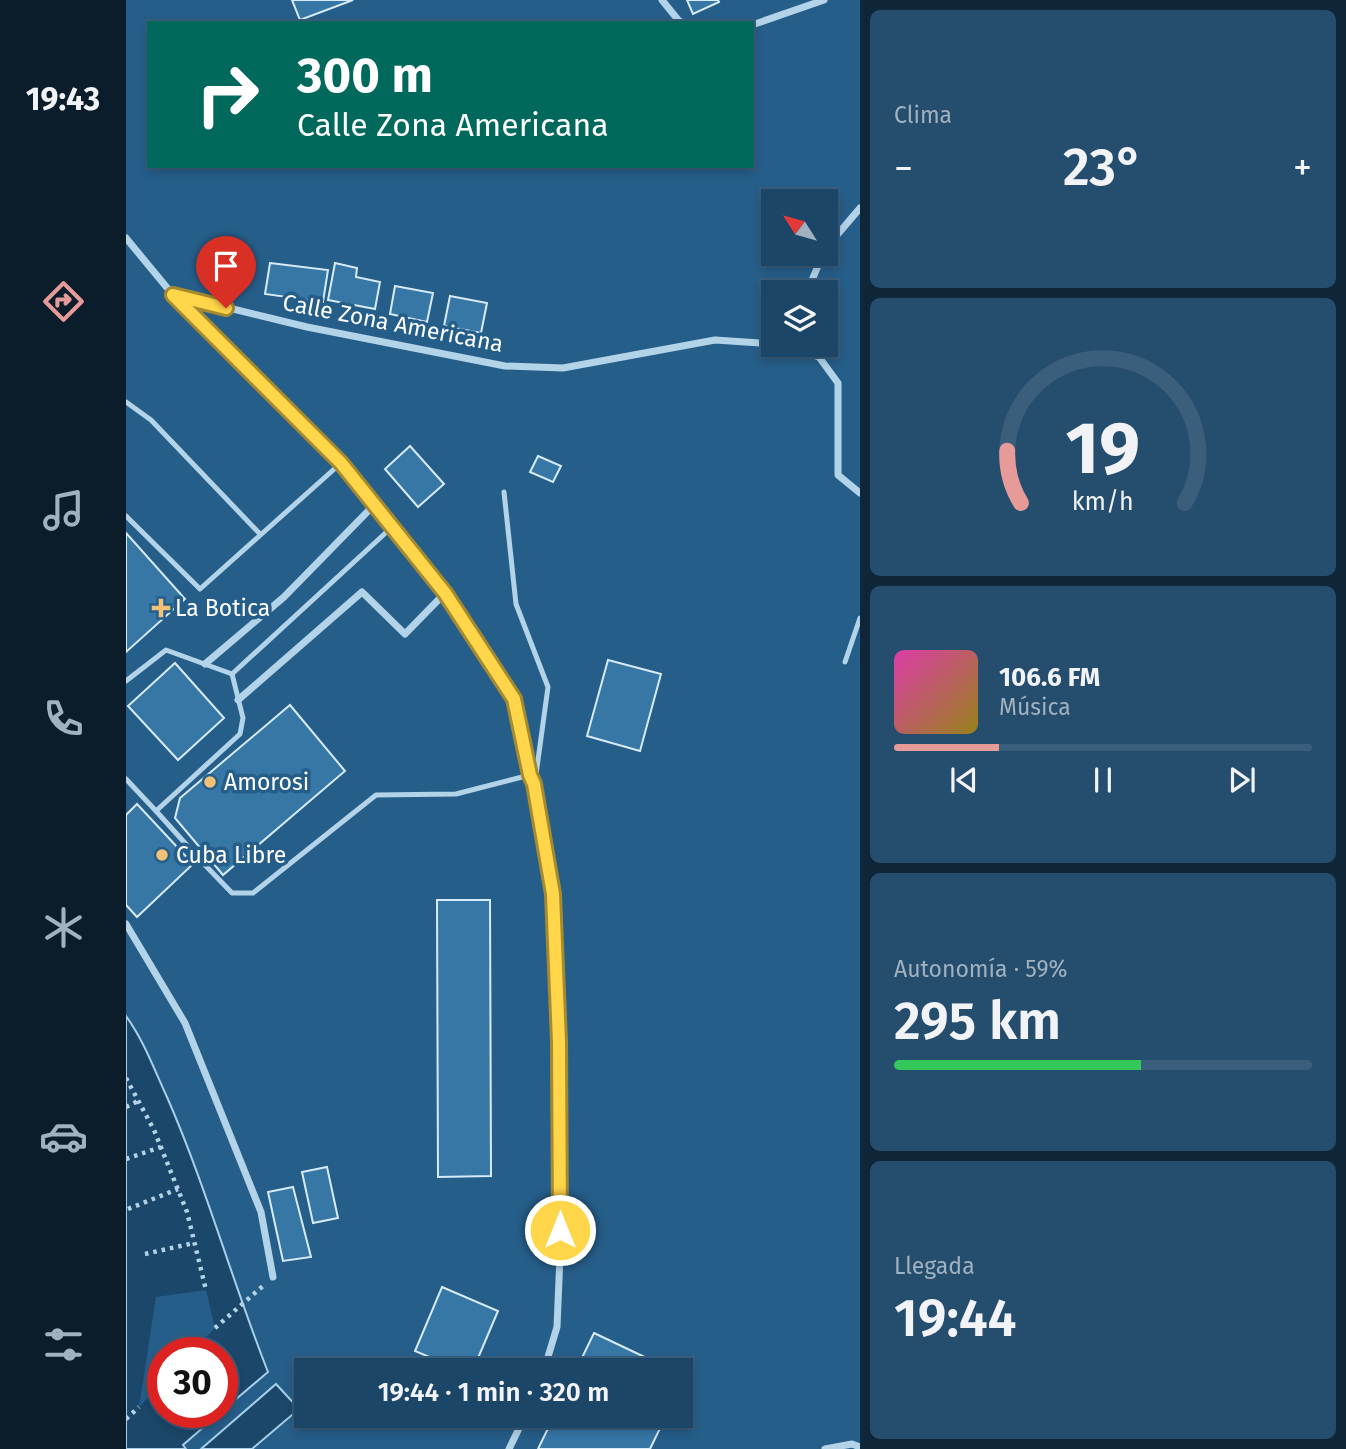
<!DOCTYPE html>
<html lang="es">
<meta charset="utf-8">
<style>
:root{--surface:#1c4668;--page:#254d6e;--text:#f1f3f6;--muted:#a0b1c0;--line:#3a5e7c;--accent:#e69b98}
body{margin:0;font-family:"Fira Sans",sans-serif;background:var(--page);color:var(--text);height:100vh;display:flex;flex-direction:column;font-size:26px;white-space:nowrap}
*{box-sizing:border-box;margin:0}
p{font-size:23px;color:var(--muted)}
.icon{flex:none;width:38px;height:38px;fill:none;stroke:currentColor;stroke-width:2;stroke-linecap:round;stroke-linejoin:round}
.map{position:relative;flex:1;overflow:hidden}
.panel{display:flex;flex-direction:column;gap:10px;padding:10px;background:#0f2639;width:486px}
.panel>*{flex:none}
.hud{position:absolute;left:21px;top:21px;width:607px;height:147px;border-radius:0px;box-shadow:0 4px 10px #0003,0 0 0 2px var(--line);background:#00695c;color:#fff;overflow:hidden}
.needle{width:46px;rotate:307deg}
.fabs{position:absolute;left:635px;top:189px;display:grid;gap:14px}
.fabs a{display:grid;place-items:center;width:77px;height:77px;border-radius:0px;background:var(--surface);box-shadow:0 4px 10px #0003,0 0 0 2px var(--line);font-size:35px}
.speed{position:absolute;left:21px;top:1337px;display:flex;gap:14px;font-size:35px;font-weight:700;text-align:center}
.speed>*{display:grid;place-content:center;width:91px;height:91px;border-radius:50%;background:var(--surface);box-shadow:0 4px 10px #0003,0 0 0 2px var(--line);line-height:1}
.speed .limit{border:10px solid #d22;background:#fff;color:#111}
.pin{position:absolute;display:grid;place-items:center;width:60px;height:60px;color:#fff;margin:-72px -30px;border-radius:50% 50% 50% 0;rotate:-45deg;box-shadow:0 0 7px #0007}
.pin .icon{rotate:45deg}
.me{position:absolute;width:77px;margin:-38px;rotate:0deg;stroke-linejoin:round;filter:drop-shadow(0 0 5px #0008)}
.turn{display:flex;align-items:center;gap:24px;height:147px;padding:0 35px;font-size:32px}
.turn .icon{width:91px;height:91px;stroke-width:2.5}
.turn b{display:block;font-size:49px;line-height:60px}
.big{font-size:52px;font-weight:600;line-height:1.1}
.panel .widget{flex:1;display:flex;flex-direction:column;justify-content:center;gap:10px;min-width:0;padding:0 24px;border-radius:10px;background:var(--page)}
.panel .dial{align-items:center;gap:0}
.dial svg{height:182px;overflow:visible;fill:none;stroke:var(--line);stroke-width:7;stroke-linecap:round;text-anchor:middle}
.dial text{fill:var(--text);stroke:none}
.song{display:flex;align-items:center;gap:21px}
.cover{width:84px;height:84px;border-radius:10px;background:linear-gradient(135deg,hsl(320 70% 55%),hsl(50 70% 35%))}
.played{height:7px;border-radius:4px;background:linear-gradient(90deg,var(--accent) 25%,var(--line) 25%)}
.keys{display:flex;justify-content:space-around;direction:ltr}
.heat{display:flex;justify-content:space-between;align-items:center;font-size:38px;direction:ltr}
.charge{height:10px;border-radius:5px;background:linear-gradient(90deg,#34c759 59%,var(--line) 0)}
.trip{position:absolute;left:168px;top:1358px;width:399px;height:70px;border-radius:0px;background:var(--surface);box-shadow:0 4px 10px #0003,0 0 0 2px var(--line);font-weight:600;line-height:70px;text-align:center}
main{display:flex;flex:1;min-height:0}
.tabs{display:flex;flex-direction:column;width:126px;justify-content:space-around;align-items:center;background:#0b1c2a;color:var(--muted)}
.tabs .icon{width:49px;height:49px}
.tabs .selected{color:var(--accent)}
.tabs b{font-size:32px;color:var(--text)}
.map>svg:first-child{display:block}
</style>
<main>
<nav class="tabs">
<b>19:43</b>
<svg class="icon selected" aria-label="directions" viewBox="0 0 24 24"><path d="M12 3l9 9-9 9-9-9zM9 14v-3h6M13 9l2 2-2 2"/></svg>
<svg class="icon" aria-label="music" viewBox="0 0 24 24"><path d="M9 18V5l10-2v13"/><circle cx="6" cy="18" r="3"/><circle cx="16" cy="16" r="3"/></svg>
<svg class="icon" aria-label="phone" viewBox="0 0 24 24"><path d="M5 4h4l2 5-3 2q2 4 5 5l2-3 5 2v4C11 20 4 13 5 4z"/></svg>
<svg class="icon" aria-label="climate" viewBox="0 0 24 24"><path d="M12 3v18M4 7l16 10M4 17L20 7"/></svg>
<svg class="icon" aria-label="car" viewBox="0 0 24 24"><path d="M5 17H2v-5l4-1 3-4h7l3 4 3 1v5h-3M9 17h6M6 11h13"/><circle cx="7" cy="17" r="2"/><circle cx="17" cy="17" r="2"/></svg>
<svg class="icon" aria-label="filters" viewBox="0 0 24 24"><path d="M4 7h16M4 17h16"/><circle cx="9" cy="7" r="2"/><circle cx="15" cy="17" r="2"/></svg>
</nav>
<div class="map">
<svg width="734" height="1449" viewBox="0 0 734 1449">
<rect width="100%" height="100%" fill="#265e8a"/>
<!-- water -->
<g fill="#1b476a" stroke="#a8cfea" stroke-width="2">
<path d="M0,1016C18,1041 28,1069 41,1097C80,1186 106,1281 142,1372L96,1411V1353H37V1412H95L57,1445L60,1449H0Z"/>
<polygon points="150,1384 173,1409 126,1449 75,1449"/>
</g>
<!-- pier -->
<polygon fill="#265e8a" points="80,1290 89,1328 65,1353 37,1353 37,1382 13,1407 30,1297"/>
<!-- building -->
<g fill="#3677a6" stroke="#d7eaf7" stroke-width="2">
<polygon points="166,0 227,0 174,20"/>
<polygon points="561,0 592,0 593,2 567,14"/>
<polygon points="144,263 202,270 197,302 139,294"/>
<polygon points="209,263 231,268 230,277 254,282 249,309 202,300"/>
<polygon points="269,286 307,293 301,322 264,314"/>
<polygon points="324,296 361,303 355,333 318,326"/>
<polygon points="284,446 318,484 292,507 259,469"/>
<polygon points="412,456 435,466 427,482 404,472"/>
<polygon points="0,533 59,599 0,652"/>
<polygon points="482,660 535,674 514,751 461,736"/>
<polygon points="49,663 98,718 52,760 2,706"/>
<polygon points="164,705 219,771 97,875 49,818 54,798"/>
<polygon points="11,804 67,864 11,917 0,905 0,815"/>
<polygon points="311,900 364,900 365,1176 312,1177"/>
<polygon points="201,1167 212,1218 187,1223 176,1172"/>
<polygon points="167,1187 185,1257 157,1261 142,1192"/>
<polygon points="316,1287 372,1311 347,1370 334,1370 289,1351"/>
<polygon points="468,1333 546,1370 450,1370"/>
<polygon points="428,1416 540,1416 524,1449 412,1449"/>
</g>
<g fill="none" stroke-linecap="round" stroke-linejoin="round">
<!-- path -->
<g stroke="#b3d3e9" stroke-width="4.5" stroke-dasharray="3.5 5" stroke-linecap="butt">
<polyline points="0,1078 28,1130 61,1212 80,1290"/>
<polyline points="0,1107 12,1101"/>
<polyline points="0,1159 35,1147"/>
<polyline points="2,1209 52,1189"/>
<polyline points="19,1254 68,1243"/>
<polyline points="89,1328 138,1285"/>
<polyline points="0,1419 13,1407"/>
</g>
<!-- lane -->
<g stroke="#b3d3e9" stroke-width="5">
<polyline points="0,402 25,420 134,534"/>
<polyline points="378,492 390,604 422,687 409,782"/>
<polyline points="0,516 74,589 215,463"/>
<polyline points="719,662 734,618"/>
<polyline points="106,674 266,527"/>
<polyline points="0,681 40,650 106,674"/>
<polyline points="0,779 30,811 114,734 117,718 106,674"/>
<polyline points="30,811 68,853"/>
<polyline points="79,865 106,893 127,893 250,795 330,794 404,775"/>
</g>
<!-- street -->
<g stroke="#b3d3e9" stroke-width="7">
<polyline points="536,0 553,21 558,23"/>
<polyline points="626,25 698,0"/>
<polyline points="0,238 47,295 215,463 319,593 388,699 404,775 408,784 427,894 433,1042 434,1256 431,1327 418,1370"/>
<polyline points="700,248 734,208"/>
<polyline points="681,292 697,254"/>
<polyline points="50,295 181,327 379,366 437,368 589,340 648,344"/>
<polyline points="660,345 693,357 712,383 712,475 734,493"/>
<polyline points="79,664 158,597 247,506"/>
<polyline points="112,700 236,592 279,634 319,593"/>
<polyline points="0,924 59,1023 135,1212 147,1277"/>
<polyline points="383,1449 399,1416"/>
<polyline points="699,1449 726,1444 734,1447"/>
</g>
</g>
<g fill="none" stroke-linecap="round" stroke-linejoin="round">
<defs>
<polyline id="route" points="100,308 47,295 215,463 319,593 388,699 404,775 408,784 427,894 433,1042 434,1230"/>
</defs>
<!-- route casing -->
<use href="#route" stroke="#a68a30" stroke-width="18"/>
<!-- route -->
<use href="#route" stroke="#ffd54a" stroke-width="12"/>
</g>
<!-- markers -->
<g fill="#f3c078" stroke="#265e8a" stroke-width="2.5">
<path d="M31.5 597.5h7v7h7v7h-7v7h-7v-7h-7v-7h7z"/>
<circle cx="84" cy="782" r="7"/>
<circle cx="36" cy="855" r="7"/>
</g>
<g text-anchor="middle" stroke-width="7" stroke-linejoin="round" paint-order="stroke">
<!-- street labels -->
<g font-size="23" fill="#fff" stroke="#265e8a">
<text transform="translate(267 323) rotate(11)" y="8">Calle Zona Americana</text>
</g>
<!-- poi labels -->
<g font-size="23" fill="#fff" stroke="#265e8a" text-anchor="start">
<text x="49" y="616">La Botica</text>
<text x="98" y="790">Amorosi</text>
<text x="50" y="863">Cuba Libre</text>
</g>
</g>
</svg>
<div class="fabs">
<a><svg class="needle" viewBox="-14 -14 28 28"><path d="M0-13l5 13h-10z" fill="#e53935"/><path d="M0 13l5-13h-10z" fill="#a0b1c0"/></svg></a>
<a><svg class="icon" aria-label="layers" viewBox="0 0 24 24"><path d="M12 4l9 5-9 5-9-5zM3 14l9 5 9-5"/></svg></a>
</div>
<div class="speed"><div class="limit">30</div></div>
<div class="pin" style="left:100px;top:308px;background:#d93025"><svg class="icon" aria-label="arrive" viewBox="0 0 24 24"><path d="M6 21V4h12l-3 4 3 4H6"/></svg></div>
<svg class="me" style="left:434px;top:1230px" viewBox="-20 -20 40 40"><circle r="17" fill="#ffd54a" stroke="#fff" stroke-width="3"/><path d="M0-11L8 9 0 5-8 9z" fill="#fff"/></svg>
<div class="trip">19:44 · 1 min · 320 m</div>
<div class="hud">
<div class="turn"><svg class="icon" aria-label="right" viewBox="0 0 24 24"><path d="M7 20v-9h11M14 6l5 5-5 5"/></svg><div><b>300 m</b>Calle Zona Americana</div></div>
</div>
</div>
<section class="panel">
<div class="widget"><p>Clima</p>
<div class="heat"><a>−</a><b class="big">23°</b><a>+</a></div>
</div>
<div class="widget dial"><svg viewBox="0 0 100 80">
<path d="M14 69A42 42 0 1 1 86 69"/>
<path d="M14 69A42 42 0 0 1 8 46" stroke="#e69b98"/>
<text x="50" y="56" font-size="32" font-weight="700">19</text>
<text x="50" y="72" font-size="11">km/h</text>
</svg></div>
<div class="widget">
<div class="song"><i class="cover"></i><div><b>106.6 FM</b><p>Música</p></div></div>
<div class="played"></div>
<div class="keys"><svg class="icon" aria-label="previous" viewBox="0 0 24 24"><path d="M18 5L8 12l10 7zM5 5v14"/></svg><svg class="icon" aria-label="pause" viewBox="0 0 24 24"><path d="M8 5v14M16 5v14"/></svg><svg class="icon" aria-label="next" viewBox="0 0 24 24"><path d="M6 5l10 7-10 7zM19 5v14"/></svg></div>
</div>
<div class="widget"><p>Autonomía · 59%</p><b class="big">295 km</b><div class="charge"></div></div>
<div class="widget"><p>Llegada</p><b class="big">19:44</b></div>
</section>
</main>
